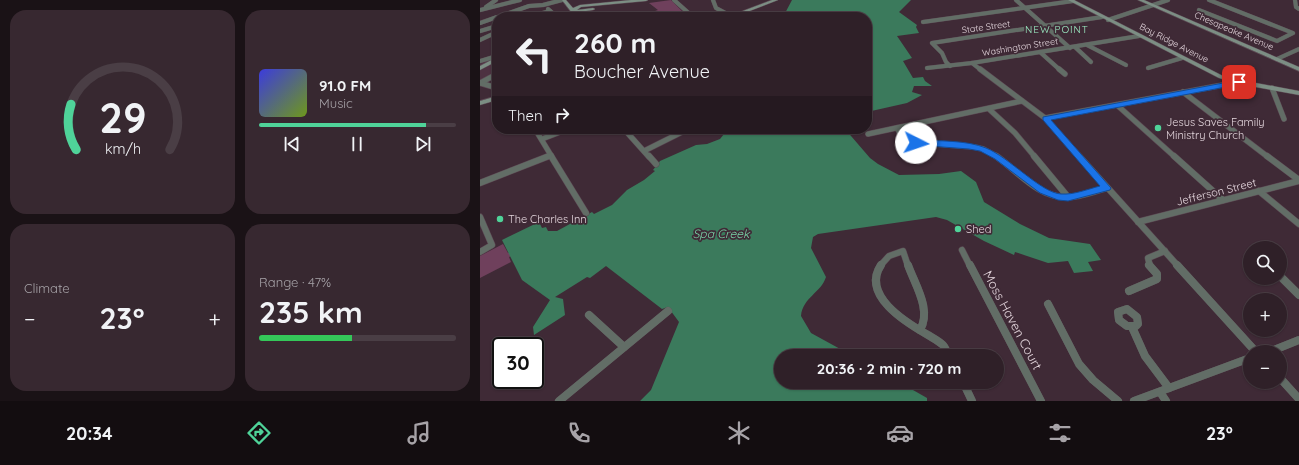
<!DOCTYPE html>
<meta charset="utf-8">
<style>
:root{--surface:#2f2028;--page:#372830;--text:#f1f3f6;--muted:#a7a3a8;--line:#4a3e45;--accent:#4fd399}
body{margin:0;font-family:Quicksand,sans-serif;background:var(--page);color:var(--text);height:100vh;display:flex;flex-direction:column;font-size:15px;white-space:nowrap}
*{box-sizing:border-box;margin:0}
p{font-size:13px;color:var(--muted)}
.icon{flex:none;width:22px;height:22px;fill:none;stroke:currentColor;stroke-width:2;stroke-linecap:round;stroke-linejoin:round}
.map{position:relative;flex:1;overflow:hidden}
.details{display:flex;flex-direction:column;gap:10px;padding:10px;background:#1a1216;width:480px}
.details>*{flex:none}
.banner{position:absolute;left:12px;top:12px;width:380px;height:122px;border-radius:16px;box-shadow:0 1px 3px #0004,0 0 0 1px var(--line);background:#2f2028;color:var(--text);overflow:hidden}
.tools{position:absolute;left:763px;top:241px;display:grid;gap:8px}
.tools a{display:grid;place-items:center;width:44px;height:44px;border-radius:50%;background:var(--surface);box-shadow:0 1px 3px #0004,0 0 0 1px var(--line);font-size:20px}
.speed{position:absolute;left:12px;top:337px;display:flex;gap:8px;font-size:20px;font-weight:700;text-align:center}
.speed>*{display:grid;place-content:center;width:52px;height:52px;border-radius:50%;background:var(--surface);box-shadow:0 1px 3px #0004,0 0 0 1px var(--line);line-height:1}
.speed .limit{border:2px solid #111;border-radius:6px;background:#fff;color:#111}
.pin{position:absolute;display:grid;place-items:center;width:34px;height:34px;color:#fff;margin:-17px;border-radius:8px;box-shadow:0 2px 6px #0006}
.me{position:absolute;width:44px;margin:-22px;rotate:94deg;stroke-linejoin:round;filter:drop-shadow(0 0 3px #0008)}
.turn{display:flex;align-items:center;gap:14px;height:84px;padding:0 16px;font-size:18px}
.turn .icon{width:52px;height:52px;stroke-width:2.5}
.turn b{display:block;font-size:28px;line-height:34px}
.then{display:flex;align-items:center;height:38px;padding:0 16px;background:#0003;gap:8px;font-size:15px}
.big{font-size:30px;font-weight:800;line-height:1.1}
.details .widget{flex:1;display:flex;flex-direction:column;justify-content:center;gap:6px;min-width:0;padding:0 14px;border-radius:16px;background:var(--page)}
.details .dial{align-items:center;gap:0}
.dial svg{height:104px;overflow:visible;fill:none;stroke:var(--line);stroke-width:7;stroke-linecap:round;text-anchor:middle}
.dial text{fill:var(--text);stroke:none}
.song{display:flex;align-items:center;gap:12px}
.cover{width:48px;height:48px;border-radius:6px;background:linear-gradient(135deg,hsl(240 70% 55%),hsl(80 70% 35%))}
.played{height:4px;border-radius:2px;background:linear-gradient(90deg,var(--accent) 85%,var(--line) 85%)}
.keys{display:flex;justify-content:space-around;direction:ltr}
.heat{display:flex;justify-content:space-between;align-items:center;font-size:22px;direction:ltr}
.charge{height:6px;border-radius:3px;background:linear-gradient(90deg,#34c759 47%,var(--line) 0)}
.details .tiles{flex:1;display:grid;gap:10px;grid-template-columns:repeat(2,1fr)}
.trip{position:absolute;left:294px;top:349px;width:230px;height:40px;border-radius:20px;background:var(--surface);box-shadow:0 1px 3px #0004,0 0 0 1px var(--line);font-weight:800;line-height:40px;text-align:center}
.dock{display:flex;height:64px;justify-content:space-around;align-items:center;background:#130d10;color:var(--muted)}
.dock .icon{width:28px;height:28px}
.dock .active{color:var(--accent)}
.dock b{font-size:18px;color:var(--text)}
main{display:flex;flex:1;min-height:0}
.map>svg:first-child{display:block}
</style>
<main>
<section class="details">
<div class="tiles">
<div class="widget dial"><svg viewBox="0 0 100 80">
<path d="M14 69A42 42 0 1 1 86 69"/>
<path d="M14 69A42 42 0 0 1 10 34" stroke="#4fd399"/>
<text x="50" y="56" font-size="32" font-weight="700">29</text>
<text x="50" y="72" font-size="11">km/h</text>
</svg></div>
<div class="widget">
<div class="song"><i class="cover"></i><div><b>91.0 FM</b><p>Music</p></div></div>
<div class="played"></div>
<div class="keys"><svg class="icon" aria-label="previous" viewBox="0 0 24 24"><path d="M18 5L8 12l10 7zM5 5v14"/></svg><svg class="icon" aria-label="pause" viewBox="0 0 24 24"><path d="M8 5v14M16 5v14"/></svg><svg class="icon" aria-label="next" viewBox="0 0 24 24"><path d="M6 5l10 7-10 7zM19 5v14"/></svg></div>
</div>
<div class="widget"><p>Climate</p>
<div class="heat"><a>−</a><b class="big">23°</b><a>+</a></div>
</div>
<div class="widget"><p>Range · 47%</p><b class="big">235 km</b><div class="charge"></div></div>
</div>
</section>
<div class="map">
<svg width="819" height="401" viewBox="0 0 819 401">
<rect width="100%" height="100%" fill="#3f2a36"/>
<!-- built -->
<polygon fill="#4d3141" points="17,57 17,74 0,83 0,62"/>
<!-- green -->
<g fill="#6f405c">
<polygon points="191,0 202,11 180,17 175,11 178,10 169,3"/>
<polygon points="23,244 28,253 32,252 34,255 29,257 31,262 0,278 0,256"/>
</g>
<!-- water -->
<g fill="#3b7a5c">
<polygon points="312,0 431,0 419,12 437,25 436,27 439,33 417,36 432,58 423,61 433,78 443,77 445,81 452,86 434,86 432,92 442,95 427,103 387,112 387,17 303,17"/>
<path d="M252,129H365L390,158L398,164L419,175L459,174L481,171L496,182L504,202L540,224L569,238L610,244L621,260L608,262L613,271L594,273L588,261L568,263L535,252L534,255L504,241L467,220L456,217L338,234L333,237L331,248L346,277C341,293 323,297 321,316L331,333L373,356H301V382H419L447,398V401H160L171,390L199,322L188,307L182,309L126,266L110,278L107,277L75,297L83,299L85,315L54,335L53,327L70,300L42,280L22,240L59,222L62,228L66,227L68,231H77L112,212L114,214L132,205L147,190L164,180L175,171L173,170L180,161L216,145L227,144L240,139L244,134Z"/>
</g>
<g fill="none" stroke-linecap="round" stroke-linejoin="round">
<defs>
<g id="street-far3">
<polyline points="194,0 213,17"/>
<polyline points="233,0 236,8 251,16"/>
<polyline points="536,0 590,48"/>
<polyline points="815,0 816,7 819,9"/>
<polyline points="6,7 16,0"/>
<polyline points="68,9 77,17"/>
<polyline points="0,10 40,0"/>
<polyline points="719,10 797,41 813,33 729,0"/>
<polyline points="18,17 49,6 63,5 82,0"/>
<polyline points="49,17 70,11"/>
<polyline points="628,20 688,0"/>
<polyline points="443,22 593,1"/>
<polyline points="0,23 17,17"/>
<polyline points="0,31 17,26"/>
<polyline points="0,40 17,32"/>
<polyline points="607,45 646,65"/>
<polyline points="595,47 611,62"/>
<polyline points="560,52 580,70"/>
<polyline points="797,59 819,49"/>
<polyline points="0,61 17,56"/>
<polyline points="492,63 501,70"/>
<polyline points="470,66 466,62 462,53 452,43 622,17"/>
<polyline points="447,68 492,63 659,36"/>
<polyline points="668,68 702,58"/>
</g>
<g id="street-far2">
<polyline points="500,69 565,118 600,157"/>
<polyline points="579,69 585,74"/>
<polyline points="0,83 17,74"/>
<polyline points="0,83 17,88"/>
<polyline points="792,88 804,119"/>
<polyline points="703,92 788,157"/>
<polyline points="637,105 695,157"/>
<polyline points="509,109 535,133 555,157"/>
<polyline points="565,118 759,82"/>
<polyline points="417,128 422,137 430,142 494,147 503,149 518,157"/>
<polyline points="55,129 72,157"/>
<polyline points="144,129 169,157"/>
<polyline points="244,129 246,130"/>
<polyline points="388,134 542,101"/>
<polyline points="62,139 88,129"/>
<polyline points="164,151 204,131"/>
<polyline points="66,157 71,155"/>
</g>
<g id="street-far1">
<polyline points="71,156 106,213"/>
<polyline points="169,156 176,164"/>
<path d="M516,156C538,171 558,198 587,197C601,197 614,191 627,188"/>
<polyline points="554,156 588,197"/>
<polyline points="599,156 698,266"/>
<polyline points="694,156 743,200"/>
<polyline points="787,156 819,180"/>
<polyline points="0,183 69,156"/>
<polyline points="779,191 819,224"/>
<polyline points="0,217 12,245 0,252"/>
<polyline points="658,222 819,181"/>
<polyline points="482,250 490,266"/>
<polyline points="400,266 409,256 423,251 428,266"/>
<polyline points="670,266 668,258 685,251"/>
</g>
<g id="street">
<path d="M401,265C381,295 425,322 448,335C453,338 459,341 463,345C466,348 467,353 469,356"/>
<path d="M428,265C435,285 452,310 440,330"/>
<polyline points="490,265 561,401"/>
<polyline points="697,265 776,352"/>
<polyline points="800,276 819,295"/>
<polyline points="649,291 677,279 677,274 669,265"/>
<polyline points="568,304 599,364 613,380 638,401"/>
<polygon points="647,309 657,317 658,324 656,326 647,326 639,320 638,312"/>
<polyline points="109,315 144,347"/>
<polyline points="652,327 665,356 689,388"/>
<polyline points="789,352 819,340"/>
<polyline points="800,378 819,399"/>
<polyline points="483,382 492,401"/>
<polyline points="680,392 686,401"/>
<polyline points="79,401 188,311"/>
<polyline points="654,401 770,358"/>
</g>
<g id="secondary">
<polygon points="82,0 86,0 93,8 100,5 151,0 168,0 166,1 101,7 97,10 113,8 115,9 113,10 92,13"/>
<polygon points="292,0 298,0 254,17 247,17"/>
<polygon points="588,0 594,0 743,76 760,80 819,91 819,95 759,84 739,78"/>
<polygon points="658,0 664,0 819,67 819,71"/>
<polygon points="17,57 17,61 0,70 0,66"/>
<polygon points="17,96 17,100 0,105 0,101"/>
</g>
</defs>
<!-- street-far3 casing -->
<use href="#street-far3" stroke="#5d4954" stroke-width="4.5"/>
<!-- street-far2 casing -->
<use href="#street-far2" stroke="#5d4954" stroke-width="6"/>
<!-- street-far1 casing -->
<use href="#street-far1" stroke="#5d4954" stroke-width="7"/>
<!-- street casing -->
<use href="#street" stroke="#5d4954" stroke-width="8"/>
<!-- secondary casing -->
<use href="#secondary" stroke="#5d4954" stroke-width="1"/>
<!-- street-far3 -->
<use href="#street-far3" stroke="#626d66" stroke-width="4"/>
<!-- street-far2 -->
<use href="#street-far2" stroke="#626d66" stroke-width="5"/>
<!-- street-far1 -->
<use href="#street-far1" stroke="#626d66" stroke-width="6"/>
<!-- street -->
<use href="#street" stroke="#626d66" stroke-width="8"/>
<!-- secondary -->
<use href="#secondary" fill="#7c8e84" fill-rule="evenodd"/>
</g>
<!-- route -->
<path fill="#1a73e8" stroke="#114b97" d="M759,80L763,82L762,84L571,120L631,188L630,190L588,201L578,200L560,193L515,159L500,151L489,149L436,145L432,143L436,140C457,141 487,140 506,148C529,157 561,193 581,194C594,195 608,189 620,186L563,120V117Z"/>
<!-- markers -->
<g fill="#4fd399" stroke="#3f2a36" stroke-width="1.5">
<circle cx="678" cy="128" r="4"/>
<circle cx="20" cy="219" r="4"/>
<circle cx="478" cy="229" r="4"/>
</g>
<g text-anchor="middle" stroke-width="3.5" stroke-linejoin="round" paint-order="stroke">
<!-- far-street labels -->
<g font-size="9" fill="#e3d5dc" stroke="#3f2a36">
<text transform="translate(506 27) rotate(-8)" y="3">State Street</text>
<text transform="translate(754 31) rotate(23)" y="3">Chesapeake Avenue</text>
<text transform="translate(694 43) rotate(27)" y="3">Bay Ridge Avenue</text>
<text transform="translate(540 47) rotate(-9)" y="3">Washington Street</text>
</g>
<!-- far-neighbourhood labels -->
<g font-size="10" letter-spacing="1" fill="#9defc5" stroke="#3f2a36">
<text x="577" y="33">NEW POINT</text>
</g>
<!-- poi labels -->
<g font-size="11" fill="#e3d5dc" stroke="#3f2a36" text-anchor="start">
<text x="686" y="126">Jesus Saves Family<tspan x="686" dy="13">Ministry Church</tspan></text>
<text x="28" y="223">The Charles Inn</text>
<text x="486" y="233">Shed</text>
</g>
<!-- street labels -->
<g font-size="11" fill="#e3d5dc" stroke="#3f2a36">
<text transform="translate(736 192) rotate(-14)" y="4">Jefferson Street</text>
</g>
<!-- water labels -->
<g font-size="12" font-style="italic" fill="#78d5a7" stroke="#3f2a36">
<text x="241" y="238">Spa Creek</text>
</g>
<!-- near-street labels -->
<g font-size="13" fill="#e3d5dc" stroke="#3f2a36">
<text transform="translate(533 320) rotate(62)" y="5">Moss Haven Court</text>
</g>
</g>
</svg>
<div class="tools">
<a><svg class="icon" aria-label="search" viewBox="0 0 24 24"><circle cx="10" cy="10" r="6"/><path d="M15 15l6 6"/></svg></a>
<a>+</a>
<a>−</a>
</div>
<div class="speed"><div class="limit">30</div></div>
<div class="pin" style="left:759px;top:82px;background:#d93025"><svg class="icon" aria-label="arrive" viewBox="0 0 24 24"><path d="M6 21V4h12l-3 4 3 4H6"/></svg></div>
<svg class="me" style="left:436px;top:143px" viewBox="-20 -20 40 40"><circle r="19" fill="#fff"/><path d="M0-13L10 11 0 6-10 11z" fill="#1a73e8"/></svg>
<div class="trip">20:36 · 2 min · 720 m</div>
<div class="banner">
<div class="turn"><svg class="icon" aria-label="left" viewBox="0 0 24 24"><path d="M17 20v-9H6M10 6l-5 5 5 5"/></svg><div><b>260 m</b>Boucher Avenue</div></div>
<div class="then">Then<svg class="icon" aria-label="right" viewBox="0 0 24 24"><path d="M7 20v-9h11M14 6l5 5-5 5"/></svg></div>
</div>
</div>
</main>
<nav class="dock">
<b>20:34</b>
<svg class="icon active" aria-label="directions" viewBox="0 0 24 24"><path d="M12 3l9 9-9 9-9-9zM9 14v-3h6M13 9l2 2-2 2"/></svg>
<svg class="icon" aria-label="music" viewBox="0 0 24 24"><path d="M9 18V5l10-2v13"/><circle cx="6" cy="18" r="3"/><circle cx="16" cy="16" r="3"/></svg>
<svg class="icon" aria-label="phone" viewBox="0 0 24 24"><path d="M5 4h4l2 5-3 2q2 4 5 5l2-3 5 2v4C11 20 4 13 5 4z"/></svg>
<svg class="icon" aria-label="climate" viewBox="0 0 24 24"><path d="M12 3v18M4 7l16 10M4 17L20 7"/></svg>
<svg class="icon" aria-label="car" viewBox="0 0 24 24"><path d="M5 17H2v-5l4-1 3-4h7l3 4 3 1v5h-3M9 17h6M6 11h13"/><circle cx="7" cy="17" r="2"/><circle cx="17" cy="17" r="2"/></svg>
<svg class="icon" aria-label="filters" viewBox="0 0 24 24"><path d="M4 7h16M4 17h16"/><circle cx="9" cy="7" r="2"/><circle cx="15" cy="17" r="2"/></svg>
<b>23°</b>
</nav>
